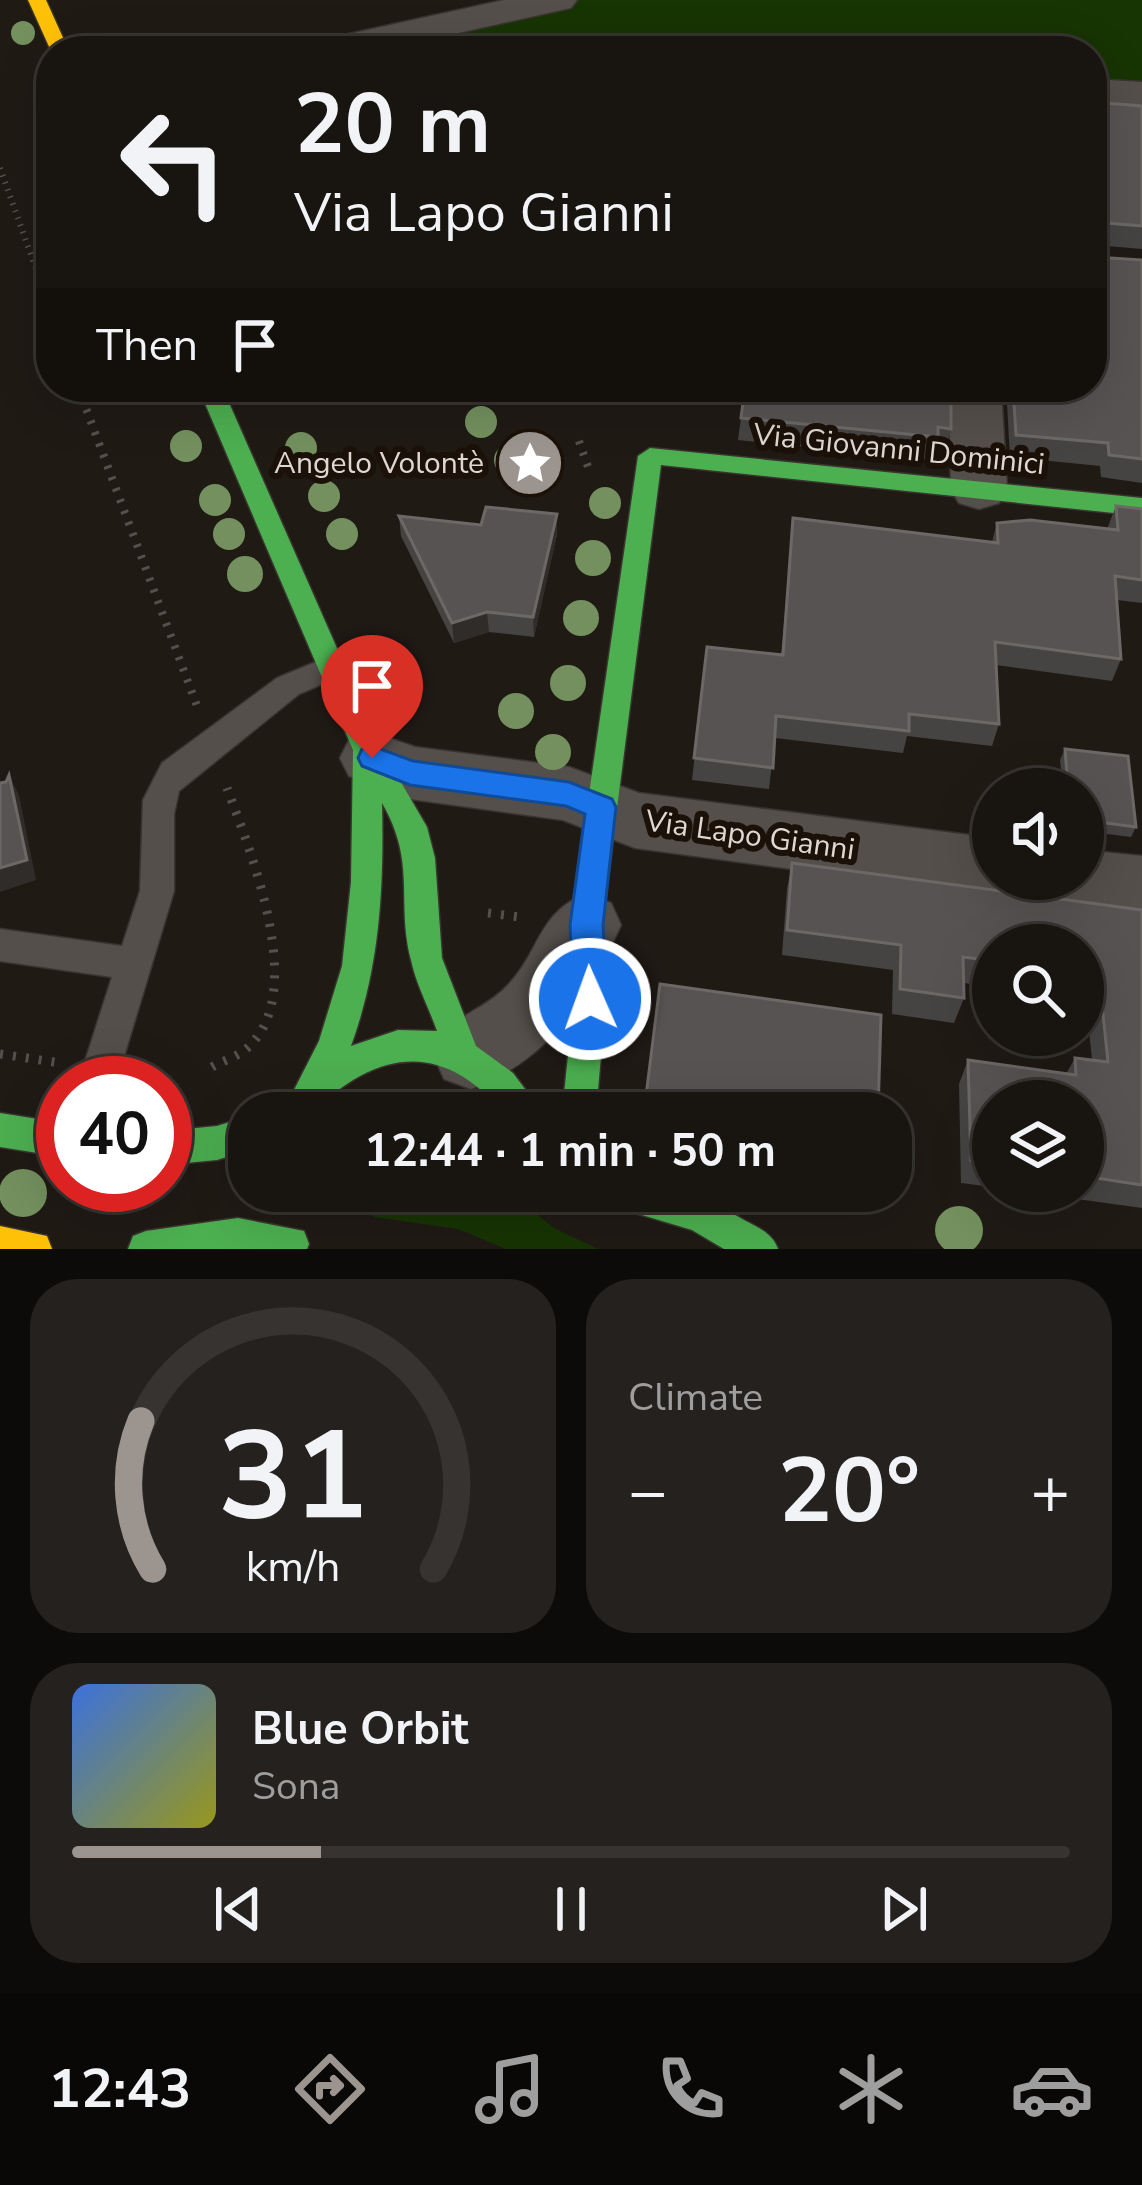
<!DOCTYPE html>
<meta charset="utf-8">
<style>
:root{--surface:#181410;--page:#25211e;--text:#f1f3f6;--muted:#9f9e9f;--line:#363330;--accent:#9c958f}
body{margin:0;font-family:"Nunito Sans",sans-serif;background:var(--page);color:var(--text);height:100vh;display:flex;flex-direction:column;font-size:45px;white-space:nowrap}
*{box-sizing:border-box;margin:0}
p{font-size:39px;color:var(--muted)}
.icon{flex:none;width:66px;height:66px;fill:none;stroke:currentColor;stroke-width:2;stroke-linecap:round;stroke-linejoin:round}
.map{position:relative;height:1249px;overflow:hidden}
.drawer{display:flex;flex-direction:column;gap:30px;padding:30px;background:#0d0b09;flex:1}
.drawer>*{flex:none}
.banner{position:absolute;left:36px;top:36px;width:1071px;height:366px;border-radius:48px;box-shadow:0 12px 48px #0002,0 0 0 3px var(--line);background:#181410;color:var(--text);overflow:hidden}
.fabs{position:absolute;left:972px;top:768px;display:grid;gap:24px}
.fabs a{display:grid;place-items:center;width:132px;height:132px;border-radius:50%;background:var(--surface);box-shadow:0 12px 48px #0002,0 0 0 3px var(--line);font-size:60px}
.speed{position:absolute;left:36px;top:1056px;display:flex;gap:24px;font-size:60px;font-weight:700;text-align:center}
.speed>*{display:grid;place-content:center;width:156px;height:156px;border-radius:50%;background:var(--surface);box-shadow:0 12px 48px #0002,0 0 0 3px var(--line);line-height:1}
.speed .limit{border:18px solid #d22;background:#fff;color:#111}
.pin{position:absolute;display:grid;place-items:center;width:102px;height:102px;color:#fff;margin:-123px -51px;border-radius:50% 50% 50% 0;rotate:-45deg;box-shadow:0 0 12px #0007}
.pin .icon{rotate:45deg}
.me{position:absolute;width:132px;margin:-66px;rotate:358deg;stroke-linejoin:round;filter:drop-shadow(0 0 9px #0008)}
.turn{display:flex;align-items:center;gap:42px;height:252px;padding:0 60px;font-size:54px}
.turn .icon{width:156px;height:156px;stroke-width:2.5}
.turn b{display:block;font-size:84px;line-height:102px}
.then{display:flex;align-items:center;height:114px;padding:0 60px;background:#0003;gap:24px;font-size:45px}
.big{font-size:90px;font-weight:700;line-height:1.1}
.drawer .widget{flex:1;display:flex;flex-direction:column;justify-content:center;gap:18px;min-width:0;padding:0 42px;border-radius:48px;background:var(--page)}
.drawer .dial{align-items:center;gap:0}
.dial svg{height:312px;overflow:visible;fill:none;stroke:var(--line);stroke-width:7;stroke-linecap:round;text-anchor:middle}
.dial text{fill:var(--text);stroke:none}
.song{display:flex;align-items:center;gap:36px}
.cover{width:144px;height:144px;border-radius:18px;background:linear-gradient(135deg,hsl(220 70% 55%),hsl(60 70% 35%))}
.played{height:12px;border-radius:6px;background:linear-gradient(90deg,var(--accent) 25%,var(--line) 25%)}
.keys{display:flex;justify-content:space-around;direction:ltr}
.heat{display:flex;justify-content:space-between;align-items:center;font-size:66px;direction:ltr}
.drawer .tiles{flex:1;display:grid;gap:30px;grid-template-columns:1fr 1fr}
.widget:last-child{grid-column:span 2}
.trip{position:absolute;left:228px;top:1092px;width:684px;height:120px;border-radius:48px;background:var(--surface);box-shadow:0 12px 48px #0002,0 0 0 3px var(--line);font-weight:700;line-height:120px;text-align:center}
.dock{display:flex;height:192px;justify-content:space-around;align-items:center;background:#0a0806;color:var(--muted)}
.dock .icon{width:84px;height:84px}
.dock .current{color:var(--accent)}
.dock b{font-size:54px;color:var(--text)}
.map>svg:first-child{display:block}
</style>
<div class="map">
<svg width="1142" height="1249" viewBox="0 0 1142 1249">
<rect width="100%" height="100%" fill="#201a15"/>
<!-- green -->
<g fill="#173403">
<polygon points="577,0 1142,0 1142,93 1092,89 1092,51 341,51"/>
<polygon points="405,1092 431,1096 455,1113 357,1113 378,1098"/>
<polygon points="344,1191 508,1191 554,1228 598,1249 506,1249 458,1229 374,1217"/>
</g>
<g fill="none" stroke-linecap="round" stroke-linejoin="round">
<defs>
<polygon id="lane" points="330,656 341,660 345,668 341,676 299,694 179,791 174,814 174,891 116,1083 78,1083 112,977 0,961 0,929 122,946 140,891 143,800 162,763 277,678"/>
<g id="street">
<polygon points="504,0 577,0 571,8 377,51 302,51 308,43"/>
<polygon points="1092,79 1142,82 1142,106 1092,103"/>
<polygon points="949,387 1001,387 1007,490 999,503 979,509 959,503 951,490"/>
<polygon points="372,732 415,747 569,767 639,793 993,838 993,879 1021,879 1017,888 993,896 635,848 563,820 410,799 349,776 340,758 349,740"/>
<polygon points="1083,850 1142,856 1142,916 1083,908 1059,900 1049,879 1083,879"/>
<path d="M586,894L611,903L621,925C586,1000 552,1058 471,1089L444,1079L433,1054C453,1010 480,1015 508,985C540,952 538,912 586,894Z"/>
</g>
<g id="fast">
<path d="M198,387H222L380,746L427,827L435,858L442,958L476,1046L513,1073L543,1113H504C464,1067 418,1045 360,1076C343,1085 329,1099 311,1106L299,1101L294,1090L319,1041L342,966L351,882L353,750ZM382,803C417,863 396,901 411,960C416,984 429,1008 437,1031L398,1030L351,1046C380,966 384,887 382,803Z"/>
<polygon points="650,448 1142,498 1142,516 661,465 602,925 606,999 596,1113 562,1113 574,999 570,925 638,456"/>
<polygon points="0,1113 63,1123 63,1157 0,1147"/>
<polygon points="249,1116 249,1150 217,1160 165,1165 165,1131 217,1126"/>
<path d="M600,1191C664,1191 687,1187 744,1220C759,1228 772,1233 778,1249H724L692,1230L605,1204Z"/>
<polygon points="238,1218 304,1231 309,1244 307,1249 128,1249 133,1236 146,1231"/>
</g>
<g id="slow">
<polygon points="28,0 46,0 69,51 51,51"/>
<polygon points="0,1226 47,1236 52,1249 0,1249"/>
</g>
</defs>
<!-- lane casing -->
<use href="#lane" stroke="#39342f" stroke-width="3"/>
<!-- street casing -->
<use href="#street" stroke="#39342f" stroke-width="3"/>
<!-- fast casing -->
<use href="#fast" stroke="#39342f" stroke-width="3"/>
<!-- slow casing -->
<use href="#slow" stroke="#39342f" stroke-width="3"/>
<!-- path-far2 -->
<polyline stroke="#54504c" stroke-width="6" stroke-dasharray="1.5 6" stroke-linecap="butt" points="0,168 51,311"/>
<!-- path-far1 -->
<g stroke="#54504c" stroke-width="8" stroke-dasharray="3 9" stroke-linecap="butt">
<polyline points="78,387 197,706"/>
<polyline points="579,441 588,467"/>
</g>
<!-- path -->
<g stroke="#54504c" stroke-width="9" stroke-dasharray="3 10" stroke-linecap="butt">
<polyline points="488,913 520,917"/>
<polyline points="0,1054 61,1063"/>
<path d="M212,1067C222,1061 237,1057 246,1049C310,995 250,851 227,788"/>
</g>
<!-- lane -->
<use href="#lane" fill="#544f4b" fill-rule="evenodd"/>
<!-- street -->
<use href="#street" fill="#544f4b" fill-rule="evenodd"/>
<!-- fast -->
<use href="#fast" fill="#4caf50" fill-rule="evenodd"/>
<!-- slow -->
<use href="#slow" fill="#ffc107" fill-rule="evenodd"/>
</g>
<!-- trees -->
<g fill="#73905e">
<circle cx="23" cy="33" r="12"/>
<circle cx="481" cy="422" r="16"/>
<circle cx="186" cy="446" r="16"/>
<circle cx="301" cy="448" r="16"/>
<circle cx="510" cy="460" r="16"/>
<circle cx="324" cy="496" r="16"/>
<circle cx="215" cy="500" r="16"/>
<circle cx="605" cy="503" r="16"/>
<circle cx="229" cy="534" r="16"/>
<circle cx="342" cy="534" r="16"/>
<circle cx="593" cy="558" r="18"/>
<circle cx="245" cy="574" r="18"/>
<circle cx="581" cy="618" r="18"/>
<circle cx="568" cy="683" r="18"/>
<circle cx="516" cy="711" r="18"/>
<circle cx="553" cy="752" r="18"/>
<circle cx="23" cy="1193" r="24"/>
<circle cx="959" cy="1230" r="24"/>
</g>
<!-- wall -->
<g fill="#464343">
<polygon points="1092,102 1142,106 1142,249 1095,245 1095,257 1142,260 1142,483 1101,477 1100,466 1010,457 1006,387 1092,387"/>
<polygon points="745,387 951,429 946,451 935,450 932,460 738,440"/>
<polygon points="1116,506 1142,509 1142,603 1117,600 1121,659 1112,681 996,665 999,724 992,746 907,736 903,753 775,738 769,789 692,780 707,647 781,655 793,518 992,542 997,523 1107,529"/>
<polygon points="399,516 557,534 534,637 489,632 454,643 401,536"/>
<polygon points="1065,749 1136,827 1131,837 1083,831 1083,789 1063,789 1060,760"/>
<polygon points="792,863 1142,910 1142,1208 1019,1191 1083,1191 1083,1101 993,1101 993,1187 961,1183 959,1084 968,1060 1066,1074 1075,1058 1092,1060 1086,1000 1083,1000 1083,945 993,945 993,987 964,983 964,998 954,1023 892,1014 893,970 782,955 787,889"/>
<polygon points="646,1096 878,1113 645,1113"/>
</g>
<!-- shaded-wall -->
<g fill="#302c2a">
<polygon points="557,514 557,534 534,637 533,617"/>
<polygon points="487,612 489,632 454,643 452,623"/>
<polygon points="9,775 19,795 36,880 0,892 0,868"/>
</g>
<!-- building -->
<g fill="#575352" stroke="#6c6866" stroke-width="3">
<polygon points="1092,102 1142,106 1142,226 1095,222 1095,257 1142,260 1142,459 1109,455 1108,443 1016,435 1013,387 1092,387"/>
<polygon points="745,387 951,387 951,429 938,427 938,437 741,418"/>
<polygon points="1116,506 1142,509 1142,580 1115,576 1121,659 995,642 999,724 909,714 909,731 776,716 773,768 694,758 707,647 783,655 793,518 998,543 997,523 1030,520 1118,530"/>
<polygon points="486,507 557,514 533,617 487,612 452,623 399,516 481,525"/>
<polygon points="1065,749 1128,756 1136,827 1083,820 1083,789 1068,789"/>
<polygon points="9,775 27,860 0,868 0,783 6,782"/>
<polygon points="792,863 1142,910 1142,1185 1083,1176 1083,1101 993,1101 993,1164 971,1161 968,1060 1076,1075 1075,1058 1108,1062 1099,976 1083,973 1083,945 993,945 993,961 963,957 964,998 900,989 901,945 787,930"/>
<polygon points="660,984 881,1015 878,1113 763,1113 646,1096"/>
</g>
<!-- route -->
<polygon fill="#1a73e8" stroke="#114b97" stroke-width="3" points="372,746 413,761 569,782 612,799 616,807 603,925 607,999 602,1010 590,1014 578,1010 573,999 570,925 585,814 566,806 410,785 362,766 358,758 362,749"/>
<!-- icons -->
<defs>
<symbol id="sight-disc" viewBox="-11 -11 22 22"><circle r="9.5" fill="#9c958f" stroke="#1b1108"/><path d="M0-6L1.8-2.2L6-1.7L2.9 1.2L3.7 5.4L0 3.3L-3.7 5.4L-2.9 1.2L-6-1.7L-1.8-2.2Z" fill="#fff"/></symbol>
</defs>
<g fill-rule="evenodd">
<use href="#sight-disc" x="492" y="425" width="76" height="76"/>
</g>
<g text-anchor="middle" stroke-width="12" stroke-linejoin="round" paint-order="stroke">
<!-- street labels -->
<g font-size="30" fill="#dfd7d1" stroke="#1b1108">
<text transform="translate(899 449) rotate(6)" y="10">Via Giovanni Dominici</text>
<text transform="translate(750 835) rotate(8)" y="10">Via Lapo Gianni</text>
</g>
<!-- poi labels -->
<g font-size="30" fill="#dfd7d1" stroke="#1b1108" text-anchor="end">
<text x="484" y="473">Angelo Volontè</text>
</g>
</g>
</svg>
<div class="fabs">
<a><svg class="icon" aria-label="sound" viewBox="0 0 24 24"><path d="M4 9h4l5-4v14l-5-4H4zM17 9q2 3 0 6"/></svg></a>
<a><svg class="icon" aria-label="search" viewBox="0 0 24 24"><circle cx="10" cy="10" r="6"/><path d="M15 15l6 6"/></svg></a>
<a><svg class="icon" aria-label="layers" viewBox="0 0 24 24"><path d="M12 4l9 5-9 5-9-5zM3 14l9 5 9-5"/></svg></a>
</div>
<div class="speed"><div class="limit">40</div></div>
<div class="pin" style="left:372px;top:758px;background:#d93025"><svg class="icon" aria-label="arrive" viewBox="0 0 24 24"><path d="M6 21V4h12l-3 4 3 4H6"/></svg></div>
<svg class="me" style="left:590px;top:999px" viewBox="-20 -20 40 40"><circle r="17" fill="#1a73e8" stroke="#fff" stroke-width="3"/><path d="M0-11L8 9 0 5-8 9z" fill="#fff"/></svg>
<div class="trip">12:44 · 1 min · 50 m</div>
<div class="banner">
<div class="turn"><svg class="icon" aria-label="left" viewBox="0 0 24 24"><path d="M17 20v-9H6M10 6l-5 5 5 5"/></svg><div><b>20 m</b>Via Lapo Gianni</div></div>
<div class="then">Then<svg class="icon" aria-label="arrive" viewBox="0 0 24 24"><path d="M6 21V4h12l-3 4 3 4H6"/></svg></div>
</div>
</div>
<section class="drawer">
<div class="tiles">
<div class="widget dial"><svg viewBox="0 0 100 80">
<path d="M14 69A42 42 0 1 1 86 69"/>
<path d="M14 69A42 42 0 0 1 11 31" stroke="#9c958f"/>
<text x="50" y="56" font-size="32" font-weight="700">31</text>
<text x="50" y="72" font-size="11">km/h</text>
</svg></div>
<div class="widget"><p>Climate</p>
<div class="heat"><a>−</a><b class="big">20°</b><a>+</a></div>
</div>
<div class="widget">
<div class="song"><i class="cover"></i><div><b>Blue Orbit</b><p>Sona</p></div></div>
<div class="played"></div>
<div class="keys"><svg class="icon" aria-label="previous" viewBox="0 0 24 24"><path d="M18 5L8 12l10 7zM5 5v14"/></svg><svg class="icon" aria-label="pause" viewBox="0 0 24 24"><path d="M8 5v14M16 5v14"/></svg><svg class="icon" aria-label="next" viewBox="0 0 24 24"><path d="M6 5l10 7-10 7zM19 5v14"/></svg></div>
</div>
</div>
</section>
<nav class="dock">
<b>12:43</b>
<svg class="icon current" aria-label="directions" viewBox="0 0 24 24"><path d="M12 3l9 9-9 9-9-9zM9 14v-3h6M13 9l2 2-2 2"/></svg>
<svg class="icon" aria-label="music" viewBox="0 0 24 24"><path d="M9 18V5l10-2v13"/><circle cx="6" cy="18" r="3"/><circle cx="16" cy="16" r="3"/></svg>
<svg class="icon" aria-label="phone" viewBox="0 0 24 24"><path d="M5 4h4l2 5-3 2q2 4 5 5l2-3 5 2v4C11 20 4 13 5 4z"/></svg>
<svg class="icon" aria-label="climate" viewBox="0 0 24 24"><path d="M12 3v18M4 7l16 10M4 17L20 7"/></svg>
<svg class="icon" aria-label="car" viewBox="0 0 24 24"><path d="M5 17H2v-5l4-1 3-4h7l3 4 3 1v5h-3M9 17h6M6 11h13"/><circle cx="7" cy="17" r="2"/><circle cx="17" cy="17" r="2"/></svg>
</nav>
